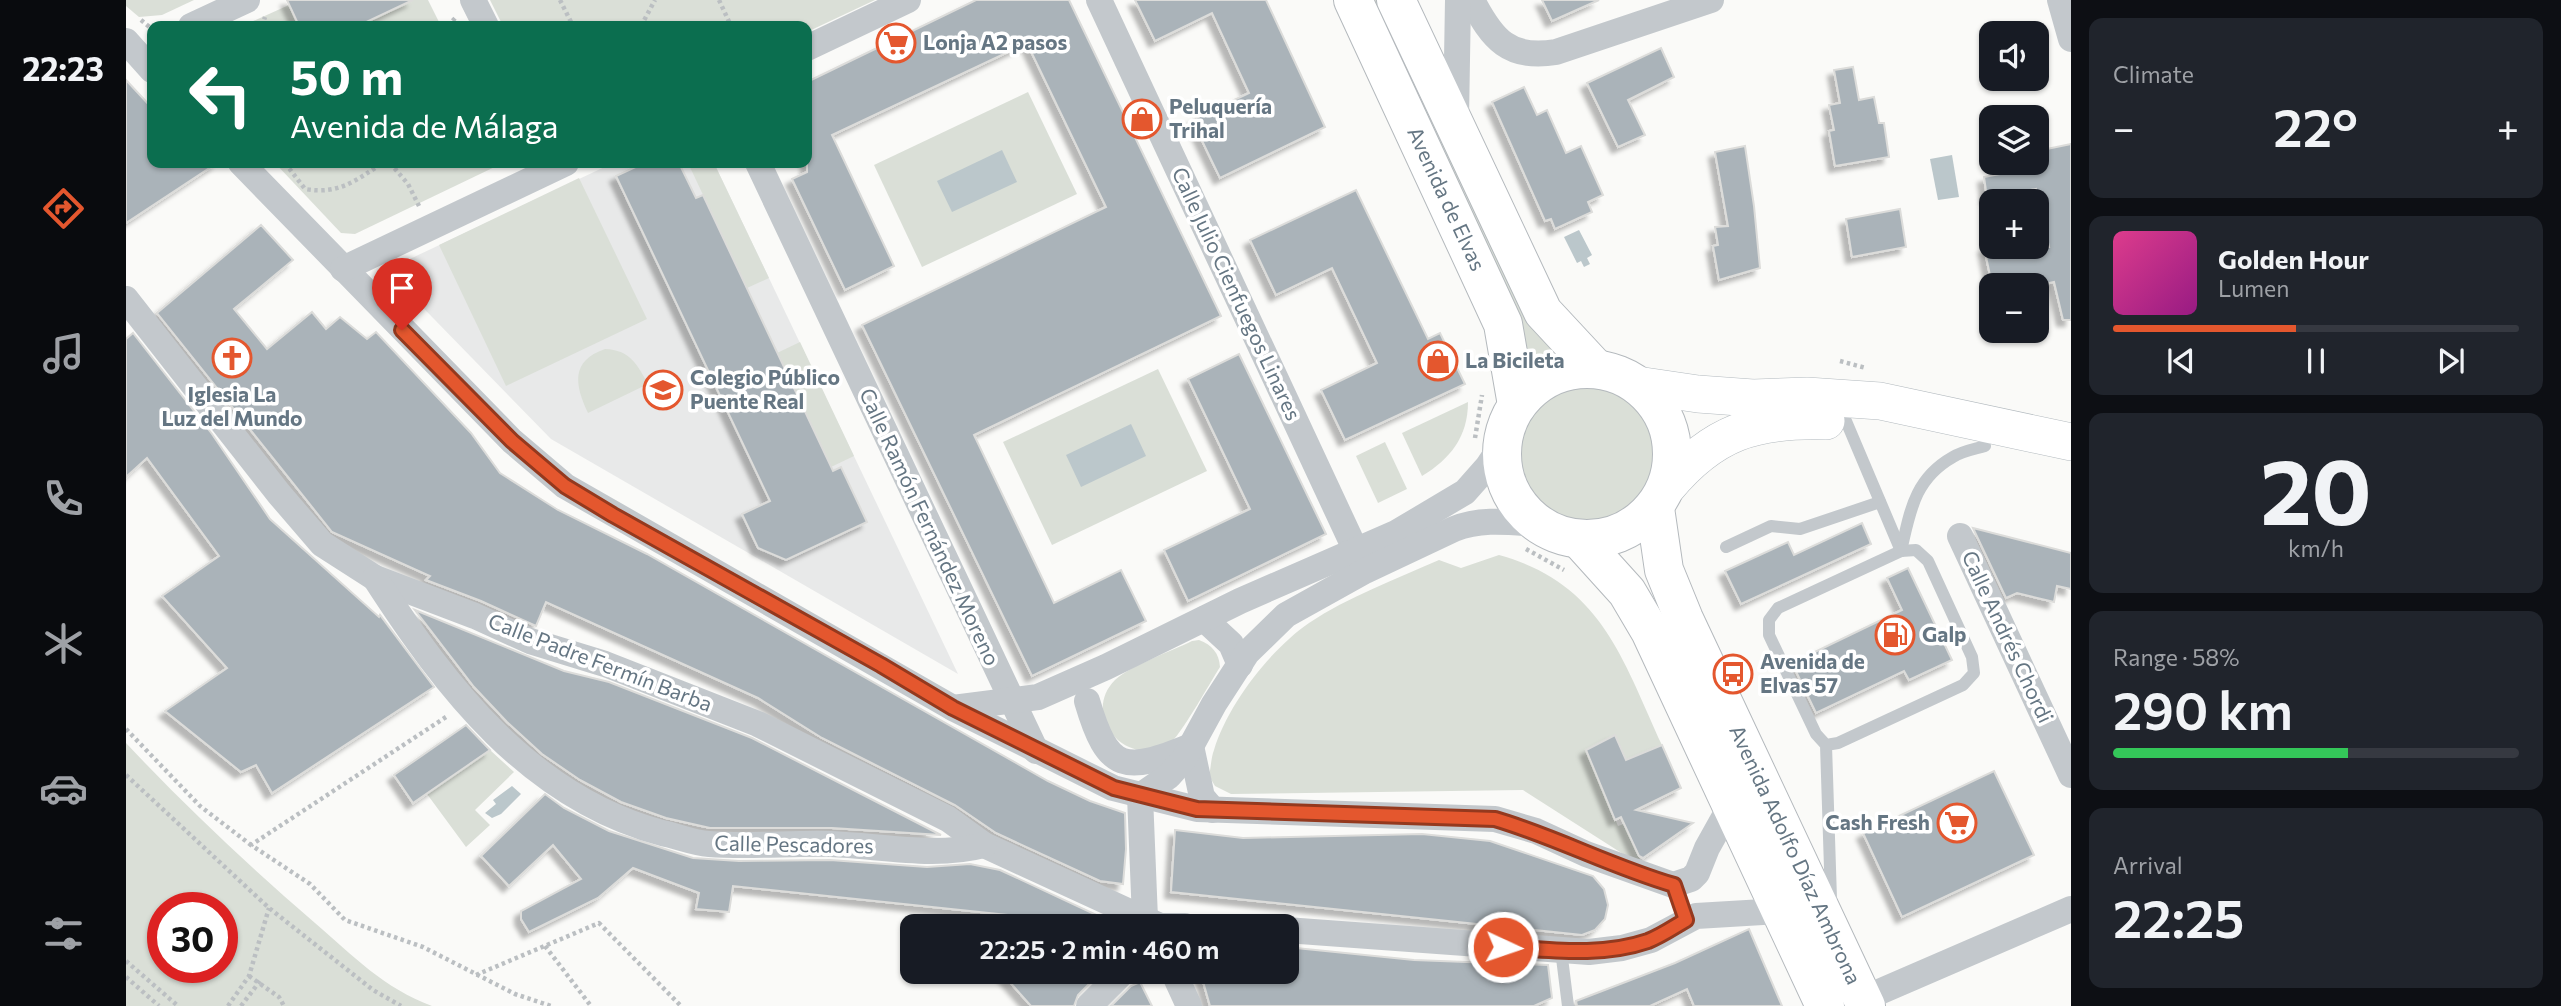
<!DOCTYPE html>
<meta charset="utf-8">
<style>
:root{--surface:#171b24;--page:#20242c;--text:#f1f3f6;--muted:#9ea1a6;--line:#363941;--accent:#e4572e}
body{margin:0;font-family:Commissioner,sans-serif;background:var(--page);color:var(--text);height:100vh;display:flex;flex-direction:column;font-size:26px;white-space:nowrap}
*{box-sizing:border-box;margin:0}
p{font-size:23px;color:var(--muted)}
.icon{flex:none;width:38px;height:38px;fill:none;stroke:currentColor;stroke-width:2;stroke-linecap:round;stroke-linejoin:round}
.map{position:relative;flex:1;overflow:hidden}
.drawer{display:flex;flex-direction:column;gap:18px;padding:18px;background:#0d0f14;width:490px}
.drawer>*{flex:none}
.top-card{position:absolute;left:21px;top:21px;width:665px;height:147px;border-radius:14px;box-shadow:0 2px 5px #0004;background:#0b6e4f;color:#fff;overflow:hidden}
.tools{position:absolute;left:1853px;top:21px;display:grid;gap:14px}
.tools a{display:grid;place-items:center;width:70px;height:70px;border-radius:14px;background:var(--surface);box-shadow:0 2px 5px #0004;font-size:35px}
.speed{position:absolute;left:21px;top:892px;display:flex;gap:14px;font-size:35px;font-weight:700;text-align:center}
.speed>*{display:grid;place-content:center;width:91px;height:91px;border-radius:50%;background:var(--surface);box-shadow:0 2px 5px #0004;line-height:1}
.speed .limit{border:10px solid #d22;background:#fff;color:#111}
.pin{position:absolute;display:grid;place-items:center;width:60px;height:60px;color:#fff;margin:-72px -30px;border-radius:50% 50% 50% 0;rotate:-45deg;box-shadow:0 0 7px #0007}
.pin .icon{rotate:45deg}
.me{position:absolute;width:77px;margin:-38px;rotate:93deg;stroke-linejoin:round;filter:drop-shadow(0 0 5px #0008)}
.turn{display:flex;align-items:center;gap:24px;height:147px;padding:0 28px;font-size:32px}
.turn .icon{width:91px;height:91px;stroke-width:2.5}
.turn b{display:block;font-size:49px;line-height:60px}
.big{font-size:52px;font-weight:600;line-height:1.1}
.drawer .widget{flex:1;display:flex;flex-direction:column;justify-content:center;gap:10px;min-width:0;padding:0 24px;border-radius:14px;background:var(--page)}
.drawer .dial{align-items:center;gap:0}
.dial b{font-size:91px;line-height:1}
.song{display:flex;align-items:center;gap:21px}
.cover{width:84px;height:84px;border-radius:10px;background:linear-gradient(135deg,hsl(330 70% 55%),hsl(310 70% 35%))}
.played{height:7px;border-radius:4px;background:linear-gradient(90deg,var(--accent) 45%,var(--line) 45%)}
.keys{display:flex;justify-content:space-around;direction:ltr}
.heat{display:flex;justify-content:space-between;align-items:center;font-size:38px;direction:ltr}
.charge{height:10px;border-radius:5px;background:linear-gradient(90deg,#34c759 58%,var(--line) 0)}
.trip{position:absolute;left:774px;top:914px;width:399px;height:70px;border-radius:14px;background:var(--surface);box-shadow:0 2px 5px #0004;font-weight:600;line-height:70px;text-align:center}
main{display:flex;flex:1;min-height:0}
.tabs{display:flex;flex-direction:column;width:126px;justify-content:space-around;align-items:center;background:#090b0e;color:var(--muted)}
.tabs .icon{width:49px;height:49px}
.tabs .current{color:var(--accent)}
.tabs b{font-size:32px;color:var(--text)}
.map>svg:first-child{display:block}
</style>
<main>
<nav class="tabs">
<b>22:23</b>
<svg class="icon current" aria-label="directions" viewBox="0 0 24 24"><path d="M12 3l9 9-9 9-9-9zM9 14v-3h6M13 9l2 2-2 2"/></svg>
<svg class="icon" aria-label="music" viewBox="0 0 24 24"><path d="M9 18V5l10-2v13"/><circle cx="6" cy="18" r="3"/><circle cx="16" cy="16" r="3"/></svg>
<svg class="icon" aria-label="phone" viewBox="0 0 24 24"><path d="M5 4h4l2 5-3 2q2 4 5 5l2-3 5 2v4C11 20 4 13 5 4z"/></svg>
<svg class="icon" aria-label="climate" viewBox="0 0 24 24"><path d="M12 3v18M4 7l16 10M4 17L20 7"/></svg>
<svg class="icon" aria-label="car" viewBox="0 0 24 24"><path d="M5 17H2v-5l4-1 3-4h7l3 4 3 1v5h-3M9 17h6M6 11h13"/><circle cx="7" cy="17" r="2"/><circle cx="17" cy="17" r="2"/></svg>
<svg class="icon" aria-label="filters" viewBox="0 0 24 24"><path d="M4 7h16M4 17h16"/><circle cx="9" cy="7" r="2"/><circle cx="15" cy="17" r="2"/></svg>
</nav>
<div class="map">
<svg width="1945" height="1006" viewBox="0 0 1945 1006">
<defs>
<filter id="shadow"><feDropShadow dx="-6" dy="6" stdDeviation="2" flood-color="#0004"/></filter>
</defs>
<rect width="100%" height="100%" fill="#fafaf8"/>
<!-- built -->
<polygon fill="#e8e9e9" points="487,163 588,163 832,674 425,439 270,280 266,272 269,266"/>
<!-- green -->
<g fill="#dadfd7" fill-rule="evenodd">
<polygon points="0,0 68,0 36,15 13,17 0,6"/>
<polygon points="287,0 302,0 315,26 232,26"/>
<polygon points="364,0 749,0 681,32 681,26 377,26"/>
<polygon points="1241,0 1256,0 1429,353 1421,354 1403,365 1397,334"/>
<polygon points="163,4 173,26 116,26 163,5"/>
<polygon points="902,92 951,194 796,267 748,165"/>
<polygon points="149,163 377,163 229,234 215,233"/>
<polygon points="562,163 588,163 643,278 621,288"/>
<polygon points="453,178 521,319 380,386 313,245"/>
<polygon points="674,342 728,456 705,467 651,353"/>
<path d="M479,349C504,350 511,364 522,384L462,413C449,385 444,361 479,349Z"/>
<polygon points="1032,369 1081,471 926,545 877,442"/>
<circle cx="1461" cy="454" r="72"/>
<path d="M1342,402C1342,437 1324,459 1296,476L1276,433Z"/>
<polygon points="1259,442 1281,489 1252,503 1230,456"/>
<path d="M1373,555C1475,583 1496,658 1536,745L1500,760L1489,735L1460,750L1492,826L1498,824L1514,859L1508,861L1397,790L1105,794L1089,786L1083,776C1085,767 1085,758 1088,750C1102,704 1144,650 1183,623C1222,597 1270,579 1313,560L1335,568Z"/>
<path d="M1073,640C1086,645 1093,653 1094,667C1085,681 1054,737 1044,743C1001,771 954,715 989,680C1005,665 1046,651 1066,641Z"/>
<path d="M0,743C60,807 123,866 189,923C226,955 259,989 306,1006H0ZM37,908H96V968H37Z"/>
<polygon points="364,750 388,772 349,810 364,825 340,847 301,794"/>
</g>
<!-- water -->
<g fill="#bbc7cb">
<polygon points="876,150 891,182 826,212 811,181"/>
<polygon points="1826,155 1833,197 1812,200 1804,159"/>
<polygon points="1453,230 1466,255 1461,258 1464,264 1458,267 1455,261 1451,263 1438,237"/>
<polygon points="1005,424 1020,456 955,487 940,455"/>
<polygon points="386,786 395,794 375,814 366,818 359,813 370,804 367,800"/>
</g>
<!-- building -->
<g fill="#aab3b9" stroke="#dcdcda" stroke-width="2" filter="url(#shadow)">
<polygon points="161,0 287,0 232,26 173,26"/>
<polygon points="850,0 943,0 1095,316 848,435 928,603 995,570 1020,621 906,676 736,325 980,207 901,43 706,135 768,266 719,290 666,179 681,172 681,82"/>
<polygon points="1009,0 1140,0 1199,127 1094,178 1066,120 1123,93 1086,13 1029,41"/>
<polygon points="1416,0 1473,0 1426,21"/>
<polygon points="1535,48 1548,77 1502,100 1519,135 1492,147 1461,83"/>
<polygon points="1727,67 1733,100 1748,97 1753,123 1758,123 1763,157 1709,166 1703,131 1708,130 1703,105 1714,103 1708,70"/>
<polygon points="0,80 26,108 26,163 91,163 0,223"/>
<polygon points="1398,87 1411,115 1421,110 1440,153 1455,146 1477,195 1462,202 1466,212 1429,229 1425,219 1419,221 1366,102"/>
<polygon points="1945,144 1945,320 1937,320 1928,282 1914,285 1866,285 1858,247 1923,247 1910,189 1861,198 1858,177 1906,168 1905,163 1911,163 1911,151"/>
<polygon points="1619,146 1628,206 1634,268 1593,280 1587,246 1592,245 1589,227 1602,226 1589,152"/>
<polygon points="518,163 553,163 570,198 577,195 707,471 715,467 741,522 660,560 632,548 616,514 644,501 490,176"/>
<polygon points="1230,190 1302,339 1314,333 1339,384 1219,440 1195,390 1251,363 1206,268 1150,295 1124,240"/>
<polygon points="1774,209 1780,247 1726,257 1720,219"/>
<polygon points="135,225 167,260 108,309 141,349 186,312 200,329 214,317 241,339 250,332 345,433 374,473 432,510 521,554 922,781 964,801 999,813 1000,849 997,884 974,881 870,833 829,805 696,738 632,698 420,602 410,626 355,601 300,580 304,576 206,532 31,313"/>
<polygon points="7,333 86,434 144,519 253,617 254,615 308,687 146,793 130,765 115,772 39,711 101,668 36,596 93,556 21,458 0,477 0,339"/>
<polygon points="1113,354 1200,534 1062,601 1038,550 1124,509 1062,379"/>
<polygon points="1736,523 1745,544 1615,604 1599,571 1662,542 1668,555"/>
<polygon points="1847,528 1945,553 1945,589 1931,586 1928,602 1891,593 1880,598"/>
<polygon points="1782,568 1826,660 1783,680 1778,671 1690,713 1666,663 1776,610 1761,578"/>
<polygon points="289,610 438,671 483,682 626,738 815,835 706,828 584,828 540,818 495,802 454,780 416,754 381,722 348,687"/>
<polygon points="340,725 364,750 287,803 268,775"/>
<polygon points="1489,735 1500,760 1536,745 1555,788 1510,810 1567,823 1517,858 1513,856 1495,817 1489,820 1460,750"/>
<polygon points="1868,771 1908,855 1776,917 1737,833"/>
<polygon points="419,794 438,808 483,831 567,858 613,861 704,860 801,867 844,864 874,870 994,926 885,926 892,916 607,886 603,912 570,909 573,893 507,868 472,898 403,932 395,919 395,911 455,879 427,845 383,886 355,856"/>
<polygon points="1049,830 1117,838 1296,834 1364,841 1467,876 1478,889 1482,905 1479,919 1469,930 1456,935 1045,892"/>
<polygon points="1623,929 1656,1006 1568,1006 1561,989 1524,1006 1451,1006 1450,1001 1549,963"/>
<polygon points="1160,947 1288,960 1422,965 1426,998 1408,1006 1084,1006 1074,971 1160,971"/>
<polygon points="874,971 973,971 974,973 952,995 948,1006 905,1006"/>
<polygon points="1014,982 1026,1006 985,1006 1005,986"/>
</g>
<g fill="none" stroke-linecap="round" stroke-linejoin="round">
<defs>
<g id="secondary">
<polyline points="1511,385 1572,394 1627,398 1681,396 1754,401 1945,442"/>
<path d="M1541,487C1587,432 1629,419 1700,421"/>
</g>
<g id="highway">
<polyline points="1227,0 1377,324 1391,405"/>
<polyline points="1270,0 1417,312 1470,369"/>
<circle cx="1461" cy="454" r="85"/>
<polyline points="1529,508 1538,570 1558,619 1740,1006"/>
<polyline points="1454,540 1501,592 1524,631 1699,1006"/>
</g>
</defs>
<!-- secondary casing -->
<use href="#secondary" stroke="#b3babf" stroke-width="38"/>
<!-- highway casing -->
<use href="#highway" stroke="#b4b9bd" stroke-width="40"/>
<!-- path -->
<g stroke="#bbbfc2" stroke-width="4.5" stroke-dasharray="3.5 3.5" stroke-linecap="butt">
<polyline points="434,0 447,26"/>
<polyline points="593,0 605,26"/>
<polyline points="15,20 26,29"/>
<polyline points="136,26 139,17"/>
<polyline points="322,26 330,17"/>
<polyline points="515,26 529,0"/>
<path d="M159,163L179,189C213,195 230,180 257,163"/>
<polyline points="264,163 282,184 293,206"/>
<polyline points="1714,361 1740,368"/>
<polyline points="1349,438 1356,395"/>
<polyline points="1400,549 1438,570"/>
<polyline points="320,717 125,845 184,884 219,920 297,947 389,994 425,1006"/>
<polyline points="0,729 74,806 125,845"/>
<polyline points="0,775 143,908 247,990 275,1006"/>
<polyline points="419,946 465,1006"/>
<polyline points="0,961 52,1006"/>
<polyline points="350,975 473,923 555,1006"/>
<polyline points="123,976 153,997 158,1006"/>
<polyline points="0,977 33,1006"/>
<polyline points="102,1006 123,976 143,908"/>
<polyline points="115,1006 134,981"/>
</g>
<!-- lane -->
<g stroke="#c3c8cc" stroke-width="12">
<polyline points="1720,421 1775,551"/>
<polyline points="1600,547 1645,526 1674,529 1754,502"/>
<path d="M1775,551C1784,512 1788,479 1827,457C1836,451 1849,449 1859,446"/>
<polyline points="1700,745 1712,743 1837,685 1848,673 1846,657 1802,561 1790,550 1775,551 1652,608 1643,620 1643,635 1690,734 1700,745 1705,899"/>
<polyline points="1435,950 1442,1006"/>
</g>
<!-- street -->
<g stroke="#c3c8cc" stroke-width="26">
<polyline points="347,0 360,26"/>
<polyline points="973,0 1230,551"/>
<path d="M1346,0C1366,39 1383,60 1430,52L1585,0"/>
<polyline points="1934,0 1945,39"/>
<polyline points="65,26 121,0"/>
<polyline points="0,41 26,70"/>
<polyline points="681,48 782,0"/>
<polyline points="1330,119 1332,0"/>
<polyline points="115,163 386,441 439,486 827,708 987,788 1071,809 1369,819 1410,831 1460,854 1547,885 1565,879 1571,873 1581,848 1605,805"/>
<polyline points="632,163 910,751"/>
<polyline points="217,269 440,163"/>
<polyline points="0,299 153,494 196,544 249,578 349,616 404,641 479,664 632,724 822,819 858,845 1032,925"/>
<polyline points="1834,536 1945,775"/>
<path d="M249,578C320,688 404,798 536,833C551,836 567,843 583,844C623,847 664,843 705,844C755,846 809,858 858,845"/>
<polyline points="1078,619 1105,644 1114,665"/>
<path d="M961,701C982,773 999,773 1065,746L1076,797L1087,810"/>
<polyline points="827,708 912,697 980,667 1114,601 1270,533 1339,492 1362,466 1376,445"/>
<path d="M1019,919L1014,796L1043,776L1058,759L1088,704L1121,653L1160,615L1239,571L1328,529C1355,518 1383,522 1412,524"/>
<polyline points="1031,926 1059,926"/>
<polyline points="1160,930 1463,952 1496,948 1525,940 1570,916 1655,911"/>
<polyline points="1047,971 1063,1006"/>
<polyline points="1737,999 1945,909"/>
<polyline points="963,1006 998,971"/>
</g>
<!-- secondary -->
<use href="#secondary" stroke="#fff" stroke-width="37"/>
<!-- highway -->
<use href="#highway" stroke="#fff" stroke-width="38"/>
</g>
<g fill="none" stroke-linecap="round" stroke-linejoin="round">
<defs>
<path id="route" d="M276,330L386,441L439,486L487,515L755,665L827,708L988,788L1071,809L1369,819C1430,837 1486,867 1548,885L1560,920C1548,927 1535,936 1522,941C1475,957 1426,950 1377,947"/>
</defs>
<!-- route casing -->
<use href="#route" stroke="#94391e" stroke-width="18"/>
<!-- route -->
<use href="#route" stroke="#e4572e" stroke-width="12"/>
</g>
<!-- icons -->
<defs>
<symbol id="supermarket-ring" viewBox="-11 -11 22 22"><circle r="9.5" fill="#fff" stroke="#e4572e" stroke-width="1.5"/><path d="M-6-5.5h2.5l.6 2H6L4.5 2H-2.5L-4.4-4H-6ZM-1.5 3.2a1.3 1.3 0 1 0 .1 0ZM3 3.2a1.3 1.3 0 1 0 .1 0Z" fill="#e4572e"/></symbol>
<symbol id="shop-ring" viewBox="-11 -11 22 22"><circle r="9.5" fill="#fff" stroke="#e4572e" stroke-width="1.5"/><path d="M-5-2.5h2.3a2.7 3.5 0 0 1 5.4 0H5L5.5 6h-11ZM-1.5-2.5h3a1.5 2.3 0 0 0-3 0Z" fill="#e4572e"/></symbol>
<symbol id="church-ring" viewBox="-11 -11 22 22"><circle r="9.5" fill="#fff" stroke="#e4572e" stroke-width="1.5"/><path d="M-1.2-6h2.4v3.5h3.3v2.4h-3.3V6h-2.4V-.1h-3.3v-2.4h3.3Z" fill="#e4572e"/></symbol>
<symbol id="school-ring" viewBox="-11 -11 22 22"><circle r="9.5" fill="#fff" stroke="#e4572e" stroke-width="1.5"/><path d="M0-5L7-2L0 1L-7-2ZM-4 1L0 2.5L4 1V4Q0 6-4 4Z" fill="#e4572e"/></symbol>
<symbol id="fuel-ring" viewBox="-11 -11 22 22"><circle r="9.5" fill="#fff" stroke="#e4572e" stroke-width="1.5"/><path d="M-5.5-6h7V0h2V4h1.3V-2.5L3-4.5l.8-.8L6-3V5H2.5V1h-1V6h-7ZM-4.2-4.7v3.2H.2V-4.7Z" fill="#e4572e"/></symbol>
<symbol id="bus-ring" viewBox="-11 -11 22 22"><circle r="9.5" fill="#fff" stroke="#e4572e" stroke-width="1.5"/><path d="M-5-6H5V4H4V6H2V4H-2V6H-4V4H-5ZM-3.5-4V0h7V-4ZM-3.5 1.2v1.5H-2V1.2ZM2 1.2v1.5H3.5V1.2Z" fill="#e4572e"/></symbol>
</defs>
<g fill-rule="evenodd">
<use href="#supermarket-ring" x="748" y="21" width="44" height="44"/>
<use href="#shop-ring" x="994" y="97" width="44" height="44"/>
<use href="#church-ring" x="84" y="336" width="44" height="44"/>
<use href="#shop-ring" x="1290" y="339" width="44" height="44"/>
<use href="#school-ring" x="515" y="368" width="44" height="44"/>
<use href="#fuel-ring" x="1747" y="613" width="44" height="44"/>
<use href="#bus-ring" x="1585" y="652" width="44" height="44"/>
<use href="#supermarket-ring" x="1809" y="801" width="44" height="44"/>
</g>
<g text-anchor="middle" stroke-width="7" stroke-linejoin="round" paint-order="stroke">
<!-- poi labels -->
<g font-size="21" font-weight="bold" fill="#657683" stroke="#fff" text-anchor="start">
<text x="797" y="50">Lonja A2 pasos</text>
<text x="1043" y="114">Peluquería<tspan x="1043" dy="24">Trihal</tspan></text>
<text x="1339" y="368">La Bicileta</text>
<text x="564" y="385">Colegio Público<tspan x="564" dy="24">Puente Real</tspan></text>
<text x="106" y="402" text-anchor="middle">Iglesia La<tspan x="106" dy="24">Luz del Mundo</tspan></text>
<text x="1796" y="642">Galp</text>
<text x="1634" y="669">Avenida de<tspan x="1634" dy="24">Elvas 57</tspan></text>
<text x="1804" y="830" text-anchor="end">Cash Fresh</text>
</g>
<!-- street labels -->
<g font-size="21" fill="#657683" stroke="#fff">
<text transform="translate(1320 199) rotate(65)" y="7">Avenida de Elvas</text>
<text transform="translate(1110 294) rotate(65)" y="7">Calle Julio Cienfuegos Linares</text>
<text transform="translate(803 527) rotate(65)" y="7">Calle Ramón Fernández Moreno</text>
<text transform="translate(1881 637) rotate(65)" y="7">Calle Andrés Chordi</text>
<text transform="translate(474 663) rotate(21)" y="7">Calle Padre Fermín Barba</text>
<text transform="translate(668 845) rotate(1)" y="7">Calle Pescadores</text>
<text transform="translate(1669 855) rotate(65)" y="7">Avenida Adolfo Díaz Ambrona</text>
</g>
</g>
</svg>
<div class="tools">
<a><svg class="icon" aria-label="sound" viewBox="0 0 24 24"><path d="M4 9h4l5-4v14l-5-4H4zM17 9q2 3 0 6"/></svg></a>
<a><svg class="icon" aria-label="layers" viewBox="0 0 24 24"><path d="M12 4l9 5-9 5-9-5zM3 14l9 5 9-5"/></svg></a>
<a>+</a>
<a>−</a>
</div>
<div class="speed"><div class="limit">30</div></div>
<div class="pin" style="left:276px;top:330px;background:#d93025"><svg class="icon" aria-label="arrive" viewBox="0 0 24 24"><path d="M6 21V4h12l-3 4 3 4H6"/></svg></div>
<svg class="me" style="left:1377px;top:947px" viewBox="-20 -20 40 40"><circle r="17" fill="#e4572e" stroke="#fff" stroke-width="3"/><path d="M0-11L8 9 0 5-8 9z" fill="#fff"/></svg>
<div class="trip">22:25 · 2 min · 460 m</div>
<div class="top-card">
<div class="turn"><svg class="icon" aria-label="left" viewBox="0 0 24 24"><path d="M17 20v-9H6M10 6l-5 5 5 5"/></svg><div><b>50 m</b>Avenida de Málaga</div></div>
</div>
</div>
<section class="drawer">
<div class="widget"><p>Climate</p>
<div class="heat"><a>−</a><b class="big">22°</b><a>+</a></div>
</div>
<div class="widget">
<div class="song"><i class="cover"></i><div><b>Golden Hour</b><p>Lumen</p></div></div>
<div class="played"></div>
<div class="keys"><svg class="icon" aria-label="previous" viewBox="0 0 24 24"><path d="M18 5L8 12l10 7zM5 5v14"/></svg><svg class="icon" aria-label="pause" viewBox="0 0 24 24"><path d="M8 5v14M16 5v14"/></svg><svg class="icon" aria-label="next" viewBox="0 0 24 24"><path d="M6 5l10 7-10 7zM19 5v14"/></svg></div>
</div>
<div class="widget dial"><b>20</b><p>km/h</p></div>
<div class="widget"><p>Range · 58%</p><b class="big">290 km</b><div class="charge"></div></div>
<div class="widget"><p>Arrival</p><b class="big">22:25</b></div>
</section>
</main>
